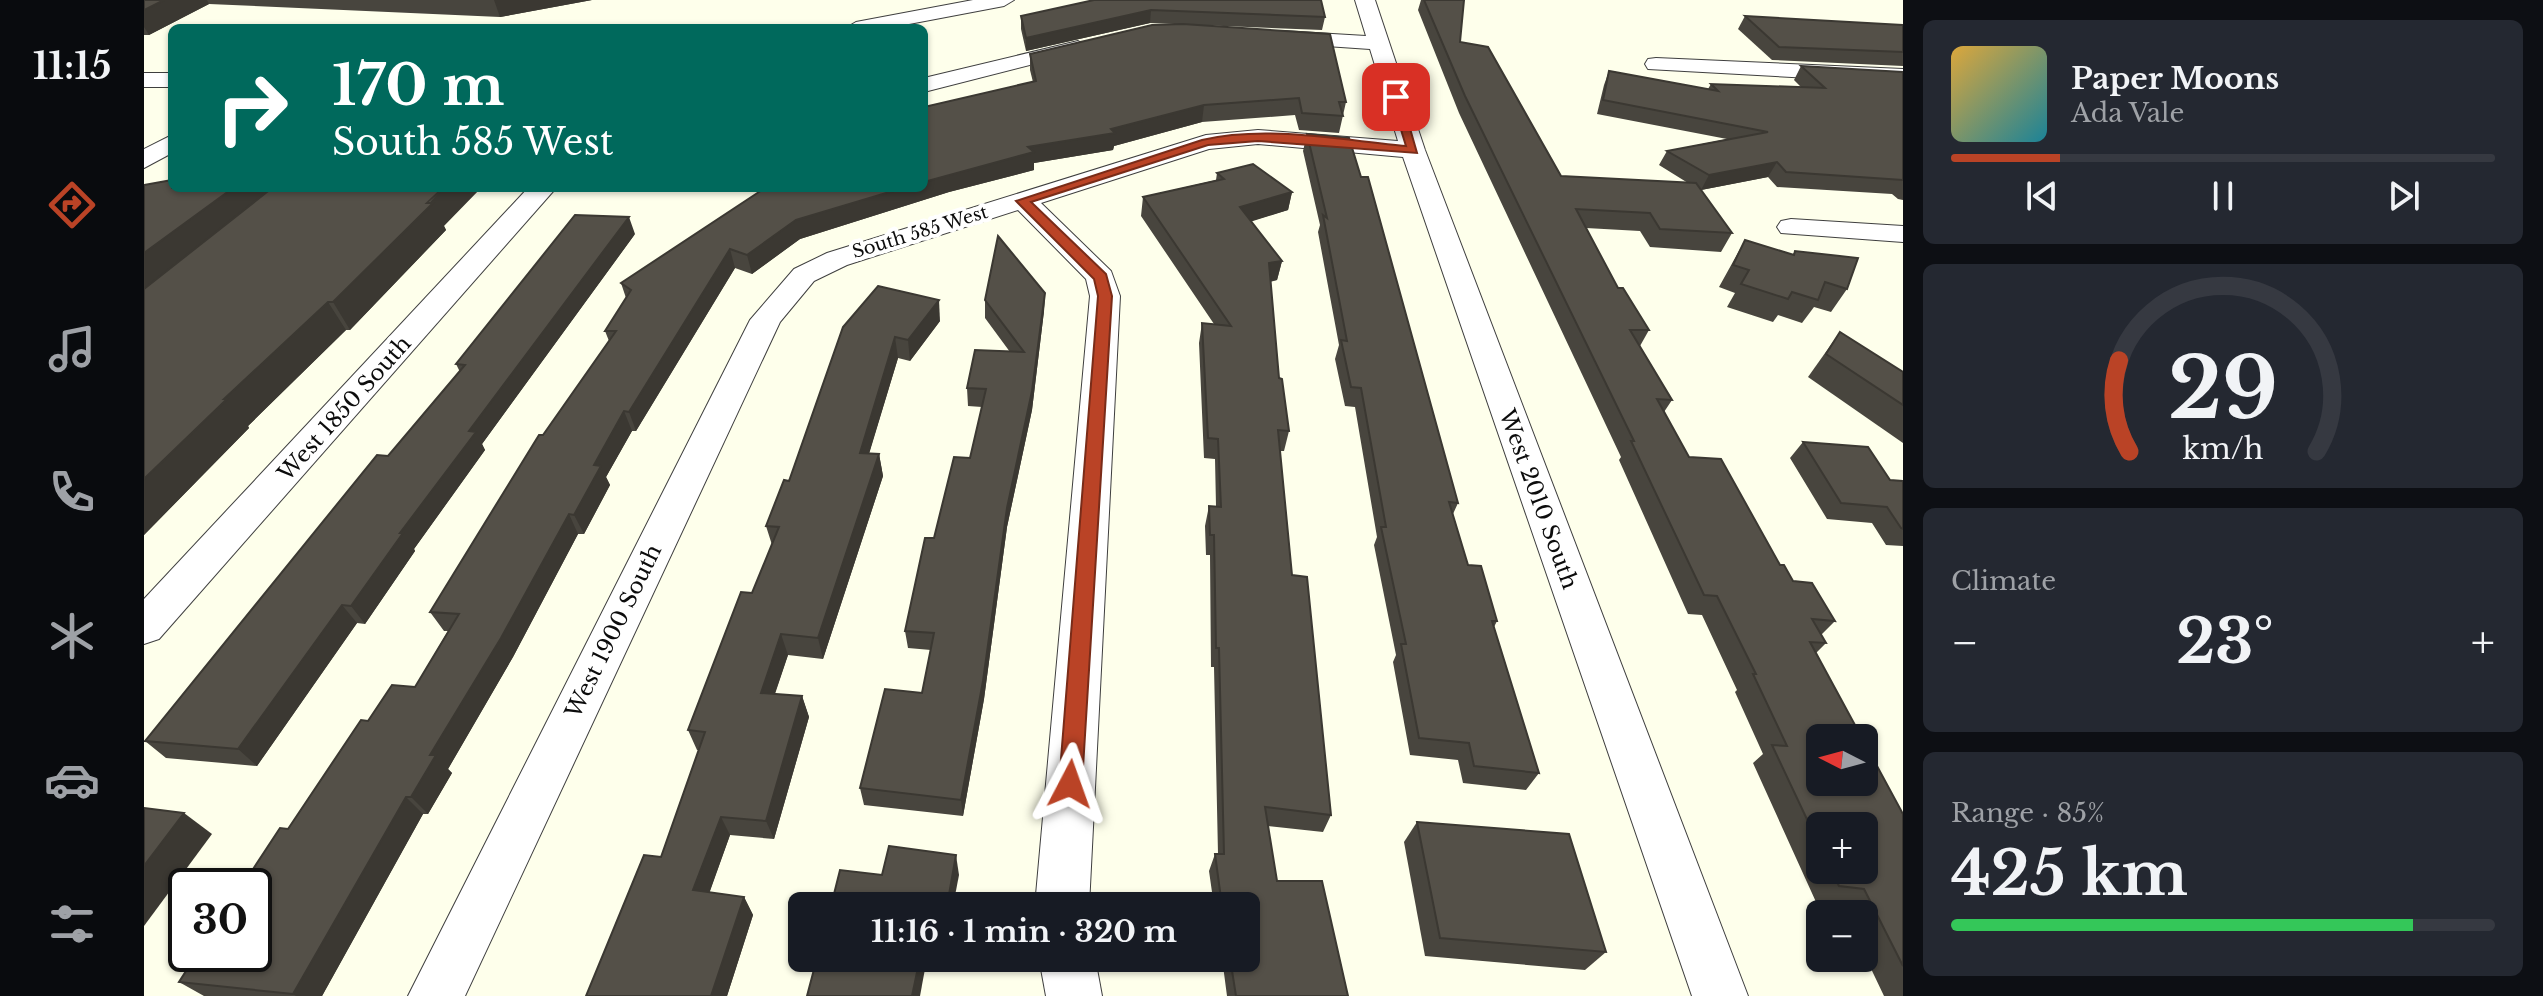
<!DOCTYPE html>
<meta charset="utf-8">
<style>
:root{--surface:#171b24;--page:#242831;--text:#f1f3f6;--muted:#9ea1a6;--line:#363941;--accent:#ba4326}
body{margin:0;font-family:"Libre Baskerville",serif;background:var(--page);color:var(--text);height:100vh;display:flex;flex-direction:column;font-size:30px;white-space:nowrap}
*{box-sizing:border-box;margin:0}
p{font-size:26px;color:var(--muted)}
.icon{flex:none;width:44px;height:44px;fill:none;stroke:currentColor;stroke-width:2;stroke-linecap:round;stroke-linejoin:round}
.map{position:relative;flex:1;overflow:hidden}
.drawer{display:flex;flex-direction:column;gap:20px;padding:20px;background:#0d0f14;width:640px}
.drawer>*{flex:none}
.hud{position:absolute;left:24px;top:24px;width:760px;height:168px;border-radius:12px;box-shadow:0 2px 6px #0004;background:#00695c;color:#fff;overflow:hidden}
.needle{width:52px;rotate:276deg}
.controls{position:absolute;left:1662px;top:724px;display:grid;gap:16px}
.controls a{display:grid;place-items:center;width:72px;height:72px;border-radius:12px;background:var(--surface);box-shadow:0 2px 6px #0004;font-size:40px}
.speed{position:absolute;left:24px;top:868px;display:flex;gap:16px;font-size:40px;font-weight:700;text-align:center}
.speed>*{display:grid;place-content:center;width:104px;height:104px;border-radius:50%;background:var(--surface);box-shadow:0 2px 6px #0004;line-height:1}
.speed .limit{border:4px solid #111;border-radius:12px;background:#fff;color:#111}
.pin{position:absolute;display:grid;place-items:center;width:68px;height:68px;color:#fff;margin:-34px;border-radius:16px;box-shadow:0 4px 12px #0006}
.me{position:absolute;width:88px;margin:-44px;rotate:4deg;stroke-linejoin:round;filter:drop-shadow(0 0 6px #0008)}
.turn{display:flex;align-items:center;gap:28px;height:168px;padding:0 32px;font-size:36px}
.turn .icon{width:104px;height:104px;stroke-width:2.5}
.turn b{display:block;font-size:56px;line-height:68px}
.big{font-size:60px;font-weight:700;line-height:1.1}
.drawer .tile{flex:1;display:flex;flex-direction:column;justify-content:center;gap:12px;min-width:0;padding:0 28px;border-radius:12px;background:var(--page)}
.drawer .dial{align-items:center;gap:0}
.dial svg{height:208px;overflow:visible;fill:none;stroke:var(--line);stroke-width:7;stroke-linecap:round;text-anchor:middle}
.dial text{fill:var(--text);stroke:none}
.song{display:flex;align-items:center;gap:24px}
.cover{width:96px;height:96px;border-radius:12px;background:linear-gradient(135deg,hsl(40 70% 55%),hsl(190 70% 35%))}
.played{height:8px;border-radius:4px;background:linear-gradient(90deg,var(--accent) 20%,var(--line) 20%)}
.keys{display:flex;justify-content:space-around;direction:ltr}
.heat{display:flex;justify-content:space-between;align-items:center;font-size:44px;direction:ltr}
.charge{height:12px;border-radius:6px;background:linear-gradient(90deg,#34c759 85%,var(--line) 0)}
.trip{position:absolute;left:644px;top:892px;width:472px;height:80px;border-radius:12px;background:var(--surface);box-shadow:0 2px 6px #0004;font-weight:700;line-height:80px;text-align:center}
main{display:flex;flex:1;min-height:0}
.tabs{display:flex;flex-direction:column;width:144px;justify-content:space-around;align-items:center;background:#090b0e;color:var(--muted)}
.tabs .icon{width:56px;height:56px}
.tabs .selected{color:var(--accent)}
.tabs b{font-size:36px;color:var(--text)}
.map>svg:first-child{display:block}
</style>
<main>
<nav class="tabs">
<b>11:15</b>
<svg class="icon selected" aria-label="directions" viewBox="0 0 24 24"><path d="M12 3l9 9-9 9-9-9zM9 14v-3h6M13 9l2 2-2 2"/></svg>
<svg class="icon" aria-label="music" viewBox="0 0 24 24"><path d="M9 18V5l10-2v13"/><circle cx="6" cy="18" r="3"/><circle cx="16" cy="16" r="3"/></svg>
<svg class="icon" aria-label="phone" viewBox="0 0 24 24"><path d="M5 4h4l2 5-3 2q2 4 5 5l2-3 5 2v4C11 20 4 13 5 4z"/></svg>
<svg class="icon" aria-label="climate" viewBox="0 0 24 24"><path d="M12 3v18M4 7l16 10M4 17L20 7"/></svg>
<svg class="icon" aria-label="car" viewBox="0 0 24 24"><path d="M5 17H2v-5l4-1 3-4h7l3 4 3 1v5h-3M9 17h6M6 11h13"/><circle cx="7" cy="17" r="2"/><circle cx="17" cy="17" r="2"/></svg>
<svg class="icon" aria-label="filters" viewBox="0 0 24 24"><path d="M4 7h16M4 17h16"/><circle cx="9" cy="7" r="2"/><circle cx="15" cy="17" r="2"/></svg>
</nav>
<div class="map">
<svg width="1759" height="996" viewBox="0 0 1759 996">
<rect width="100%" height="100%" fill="#feffeb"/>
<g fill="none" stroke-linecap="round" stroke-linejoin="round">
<defs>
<g id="minor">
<polygon points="829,0 870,0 860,6 744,28 702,28 712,22"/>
<polygon points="1211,0 1231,0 1281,150 1604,996 1548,996 1259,157 1114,144 1065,149 897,203 967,271 976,296 945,906 891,906 946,296 942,279 874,210 703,265 670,281 636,322 321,996 264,996 606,320 650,269 683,253 1062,135 1114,130 1254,141 1226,49 1138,43 1128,37 1138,31 1222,36"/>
<polygon points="934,41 944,47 941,51 780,92 780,78"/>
<polygon points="1512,58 1759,69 1759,83 1504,69 1501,64 1504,59"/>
<rect x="0" y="73" width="28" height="14"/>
<polygon points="28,135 28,153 0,168 0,149"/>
<polygon points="384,188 412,188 15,639 0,644 0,599"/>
<polygon points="1647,219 1759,226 1759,242 1637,233 1633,227 1637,221"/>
<polygon points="895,958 951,958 958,996 902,996"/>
</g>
</defs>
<!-- minor casing -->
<use href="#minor" stroke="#3f3f3f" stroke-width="2"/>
<!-- minor -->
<use href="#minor" fill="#fff" fill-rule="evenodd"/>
</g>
<!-- wall -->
<g fill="#48453e" fill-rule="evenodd">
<polygon points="0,0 448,0 356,17 65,4 5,35 0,35"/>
<polygon points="950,0 1181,17 1178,30 1006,23 882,51 877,29 877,16"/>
<path d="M1277,0H1320L1316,42L1417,176L1544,183L1515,165L1523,151L1583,139L1453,114L1460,85L1465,71L1564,89L1567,84L1657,87L1650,80L1657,66L1759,72V200L1754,199L1748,194L1633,187L1624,177L1557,190L1588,233L1577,252L1506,247L1496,231L1442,228L1474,288L1505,330L1496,346L1528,400L1520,412L1545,457L1649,581L1691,621L1677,635L1682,643L1672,653L1759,814V996H1740L1720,954V914H1701L1696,904L1672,902L1609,763L1619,754L1591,692L1593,690L1558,615L1544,614L1475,460L1477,457L1315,113L1274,10ZM1676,826L1720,870H1676Z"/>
<polygon points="1601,16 1759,25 1759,66 1628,60 1594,29"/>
<polygon points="886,54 1202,102 1195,133 1155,130 1151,115 1058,122 970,146 969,150 890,163 890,170 805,192 656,239 608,274 591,268 492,431 488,431 462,477 466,485 440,534 434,534 369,657 304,769 308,773 284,814 279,814 178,996 60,996 35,982 144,829 224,721 271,687 304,631 300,631 286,612 399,435 465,341 461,331 482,298 477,283 889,82 886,70"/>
<polygon points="1163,134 1314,503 1309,514 1324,565 1353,621 1350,627 1395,773 1382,790 1319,783 1314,760 1266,755 1249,662 1252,655 1230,545 1233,537 1211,407 1201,406 1191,359 1195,345 1174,232 1176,225 1159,151"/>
<polygon points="1073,173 1148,192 1144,210 1107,221 1138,261 1133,280 1126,282 1135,378 1145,431 1140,451 1136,451 1148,575 1187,815 1179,832 1124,826 1133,881 1204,996 1083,996 1078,958 1102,958 1102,906 1070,906 1065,871 1071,854 1074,854 1070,667 1067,667 1066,555 1062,555 1061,526 1065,506 1072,506 1071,459 1060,458 1055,343 1058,323 1070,324 997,216 999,197 1072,180"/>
<polygon points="0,185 300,226 302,230 206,330 202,330 104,426 105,428 0,535"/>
<polygon points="491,234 338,444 341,450 270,549 271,551 221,624 213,623 113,766 22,758 1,741 316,372 312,364"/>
<polygon points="1601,240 1703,289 1687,312 1670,307 1658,323 1634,315 1629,322 1583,307 1591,293 1575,287"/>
<polygon points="901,293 900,311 888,410 863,527 840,699 819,816 720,805 716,788 778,693 787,650 764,648 761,631 790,538 826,458 838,407 824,406 823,388 866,352 841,318 841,300"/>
<polygon points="796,321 766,361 754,358 725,453 735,454 739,476 679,659 644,655 631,694 658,696 665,717 630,839 586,835 565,893 600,897 609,915 583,996 442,996 517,857 555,750 553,750 544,730 608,593 628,545 622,526 645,481 699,327"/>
<polygon points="1696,332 1759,372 1759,443 1664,377"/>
<polygon points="1659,442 1746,480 1759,481 1759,546 1742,545 1728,523 1683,519 1646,458"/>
<polygon points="1273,822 1462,952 1441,970 1281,956 1260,842"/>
</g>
<!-- shaded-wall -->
<g fill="#3b3832">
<polygon points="20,0 63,0 65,4 5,35 0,27 0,10"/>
<polygon points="350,0 448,0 356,17"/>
<polygon points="1007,10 1006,23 882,51 882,38"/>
<polygon points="1060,105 1058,122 970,146 969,150 890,163 890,170 805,192 656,239 608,274 603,255 652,220 759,188 780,188 780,182 884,147 967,129"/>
<polygon points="1633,162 1624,177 1557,190 1565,175"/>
<polygon points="89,188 140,188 0,296 0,253"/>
<polygon points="299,188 337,188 300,226 302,230 206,330 189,302"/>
<polygon points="1148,192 1144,210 1093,226 1096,207"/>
<polygon points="485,217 491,234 338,444 341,450 270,549 271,551 221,624 207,606 325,431"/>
<polygon points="586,249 591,268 492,431 485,412"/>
<polygon points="1138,261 1133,280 1121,282 1125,263"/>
<polygon points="901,293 900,311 888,410 863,527 840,699 819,816 817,800 863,508"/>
<polygon points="795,300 796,321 766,361 764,340"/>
<polygon points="184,302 202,330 104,426 105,428 0,535 0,479 80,399"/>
<polygon points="751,337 754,358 719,474 716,453"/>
<polygon points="480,411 488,431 462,477 466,485 440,534 430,515 450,465"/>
<polygon points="735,454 739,476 679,659 674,638"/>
<polygon points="425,514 434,534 369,657 304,769 308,773 284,814 267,797 286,755"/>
<polygon points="198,605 213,623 113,766 94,749"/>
<polygon points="637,634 644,655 624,713 617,693"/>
<polygon points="658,696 665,717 630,839 622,821"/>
<polygon points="262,797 279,814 178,996 152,996 149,994"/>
<polygon points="40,813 68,834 0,926 0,866"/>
<polygon points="577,817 586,835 560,908 549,890"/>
<polygon points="812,855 815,875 809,906 803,906"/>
<polygon points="600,897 609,915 583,996 567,996"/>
<polygon points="776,958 783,958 776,996 768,996"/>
</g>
<!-- building -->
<g fill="#545048" stroke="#3b3832" stroke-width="2">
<polygon points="0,0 20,0 0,10"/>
<polygon points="950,0 1177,0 1181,17 1007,10 882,38 877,16"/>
<polygon points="1280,0 1320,0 1316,42 1344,47 1417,176 1552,183 1588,233 1516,229 1506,213 1432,209 1474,288 1479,288 1505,330 1486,330 1528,400 1513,399 1545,457 1577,459 1636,565 1640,565 1649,581 1668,583 1691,621 1668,619 1682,643 1666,642 1718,738 1676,738 1676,782 1720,782 1720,742 1759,814 1759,966 1720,889 1695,886 1687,870 1720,870 1720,826 1676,826 1676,847 1628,745 1643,746 1609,674 1612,674 1573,596 1560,595 1487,441 1490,441 1321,96"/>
<polygon points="1601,16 1759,25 1759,52 1635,47"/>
<polygon points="1039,24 1186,34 1202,102 1195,102 1199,116 1158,113 1155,98 1060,105 967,129 971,133 884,147 890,152 780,182 780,107 892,81 886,54 1008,25"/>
<polygon points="1657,66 1759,72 1759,180 1642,172 1633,162 1565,175 1523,151 1624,132 1459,100 1465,71 1574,91 1567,84 1681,88"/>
<polygon points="1163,134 1205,138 1217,177 1224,177 1314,503 1305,502 1324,565 1337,566 1353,621 1348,621 1395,773 1330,766 1325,743 1275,738 1257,644 1262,644 1237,527 1242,527 1217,388 1207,387 1197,340 1203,341 1179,215 1183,218"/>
<polygon points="1109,164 1148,192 1096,207 1138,261 1125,263 1135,378 1138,379 1145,431 1134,430 1148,575 1163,577 1187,815 1121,807 1133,881 1178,881 1204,996 1092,996 1086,958 1102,958 1102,906 1078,906 1071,854 1080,854 1075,648 1072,648 1070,535 1066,535 1065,506 1077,507 1074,439 1064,438 1058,323 1087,326 999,197 1080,179 1073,173"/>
<polygon points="28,180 28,188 89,188 0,253 0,185"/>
<polygon points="128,188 299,188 283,203 289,203 189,302 184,302 80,399 83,399 0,479 0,289"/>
<polygon points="621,188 759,188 652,220 603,255 586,249 485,412 480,411 450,465 457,466 430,515 425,514 357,638 286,755 292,755 267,797 262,797 149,994 35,982 53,954 110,954 110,886 98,886 136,828 144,829 217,720 224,721 248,685 271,687 315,614 286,612 395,435 399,435 472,331 461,331 487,290 477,283"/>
<polygon points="431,215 485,217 325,431 332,432 256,533 259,533 207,606 198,605 94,749 1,741 233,455 244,456 321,365 312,364"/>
<polygon points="854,236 901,293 888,391 863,508 839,681 817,800 716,788 741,689 778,693 790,633 761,631 781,538 790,538 810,457 826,458 842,389 823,388 831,350 880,352 841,300"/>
<polygon points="1601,240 1650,255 1651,251 1714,258 1703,289 1681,282 1674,300 1648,292 1644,299 1597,284 1605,270 1589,265"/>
<polygon points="734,286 795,300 764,340 751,337 716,453 735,454 674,638 637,634 617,693 658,696 622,821 577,817 549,890 600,897 567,996 442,996 500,855 517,857 561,732 544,730 597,592 608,593 635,527 622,526 640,480 645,481 699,327"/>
<polygon points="1696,332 1759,372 1759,405 1682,354"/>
<polygon points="1659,442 1724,447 1746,480 1759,481 1759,529 1757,528 1743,507 1697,503"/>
<polygon points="0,808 40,813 0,866"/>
<polygon points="1273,822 1425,834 1462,952 1296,938"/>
<polygon points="745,846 812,855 803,906 687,906 696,870 738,875"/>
<polygon points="673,958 776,958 768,996 663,996"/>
</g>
<!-- route -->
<path fill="#ba4326" stroke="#792c19" stroke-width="2" d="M1252,93L1257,97L1273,153L1114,141L1064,145L887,202L962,274L968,296L938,784L934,792L926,795L918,792L915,784L954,296L950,279L872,201L1058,140C1123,125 1196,140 1262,146L1247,97Z"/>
<g text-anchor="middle" stroke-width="8" stroke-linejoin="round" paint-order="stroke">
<!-- far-street labels -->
<g font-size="18" fill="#0c0c0c" stroke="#fff">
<text transform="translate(776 232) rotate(-17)" y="6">South 585 West</text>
</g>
<!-- street labels -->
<g font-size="22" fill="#0c0c0c" stroke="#fff">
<text transform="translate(200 408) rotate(-48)" y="8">West 1850 South</text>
<text transform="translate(1395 499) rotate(70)" y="8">West 2010 South</text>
<text transform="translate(469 631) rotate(-64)" y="8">West 1900 South</text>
</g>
</g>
</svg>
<div class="controls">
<a><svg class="needle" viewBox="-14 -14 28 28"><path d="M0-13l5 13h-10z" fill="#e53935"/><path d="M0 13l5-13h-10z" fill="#9ea1a6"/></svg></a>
<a>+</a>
<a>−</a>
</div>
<div class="speed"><div class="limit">30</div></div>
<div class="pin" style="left:1252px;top:97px;background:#d93025"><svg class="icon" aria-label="arrive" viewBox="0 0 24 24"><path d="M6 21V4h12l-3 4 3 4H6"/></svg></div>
<svg class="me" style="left:926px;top:784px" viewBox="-20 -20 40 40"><path d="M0-17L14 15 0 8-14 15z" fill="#ba4326" stroke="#fff" stroke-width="4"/></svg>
<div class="trip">11:16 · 1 min · 320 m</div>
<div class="hud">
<div class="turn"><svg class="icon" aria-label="right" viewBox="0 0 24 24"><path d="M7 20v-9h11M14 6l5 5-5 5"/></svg><div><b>170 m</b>South 585 West</div></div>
</div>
</div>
<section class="drawer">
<div class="tile">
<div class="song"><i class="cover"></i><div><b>Paper Moons</b><p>Ada Vale</p></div></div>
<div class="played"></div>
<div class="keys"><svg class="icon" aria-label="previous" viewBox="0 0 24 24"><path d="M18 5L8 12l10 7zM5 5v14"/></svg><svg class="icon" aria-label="pause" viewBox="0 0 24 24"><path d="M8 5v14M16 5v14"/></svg><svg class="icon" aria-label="next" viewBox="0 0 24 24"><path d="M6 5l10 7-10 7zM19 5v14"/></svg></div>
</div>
<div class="tile dial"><svg viewBox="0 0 100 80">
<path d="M14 69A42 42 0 1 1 86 69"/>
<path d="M14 69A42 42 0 0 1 10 34" stroke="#ba4326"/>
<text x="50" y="56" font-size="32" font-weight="700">29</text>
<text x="50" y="72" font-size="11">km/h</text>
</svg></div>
<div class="tile"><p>Climate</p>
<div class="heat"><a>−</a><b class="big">23°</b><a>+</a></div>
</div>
<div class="tile"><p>Range · 85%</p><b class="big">425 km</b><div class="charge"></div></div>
</section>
</main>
